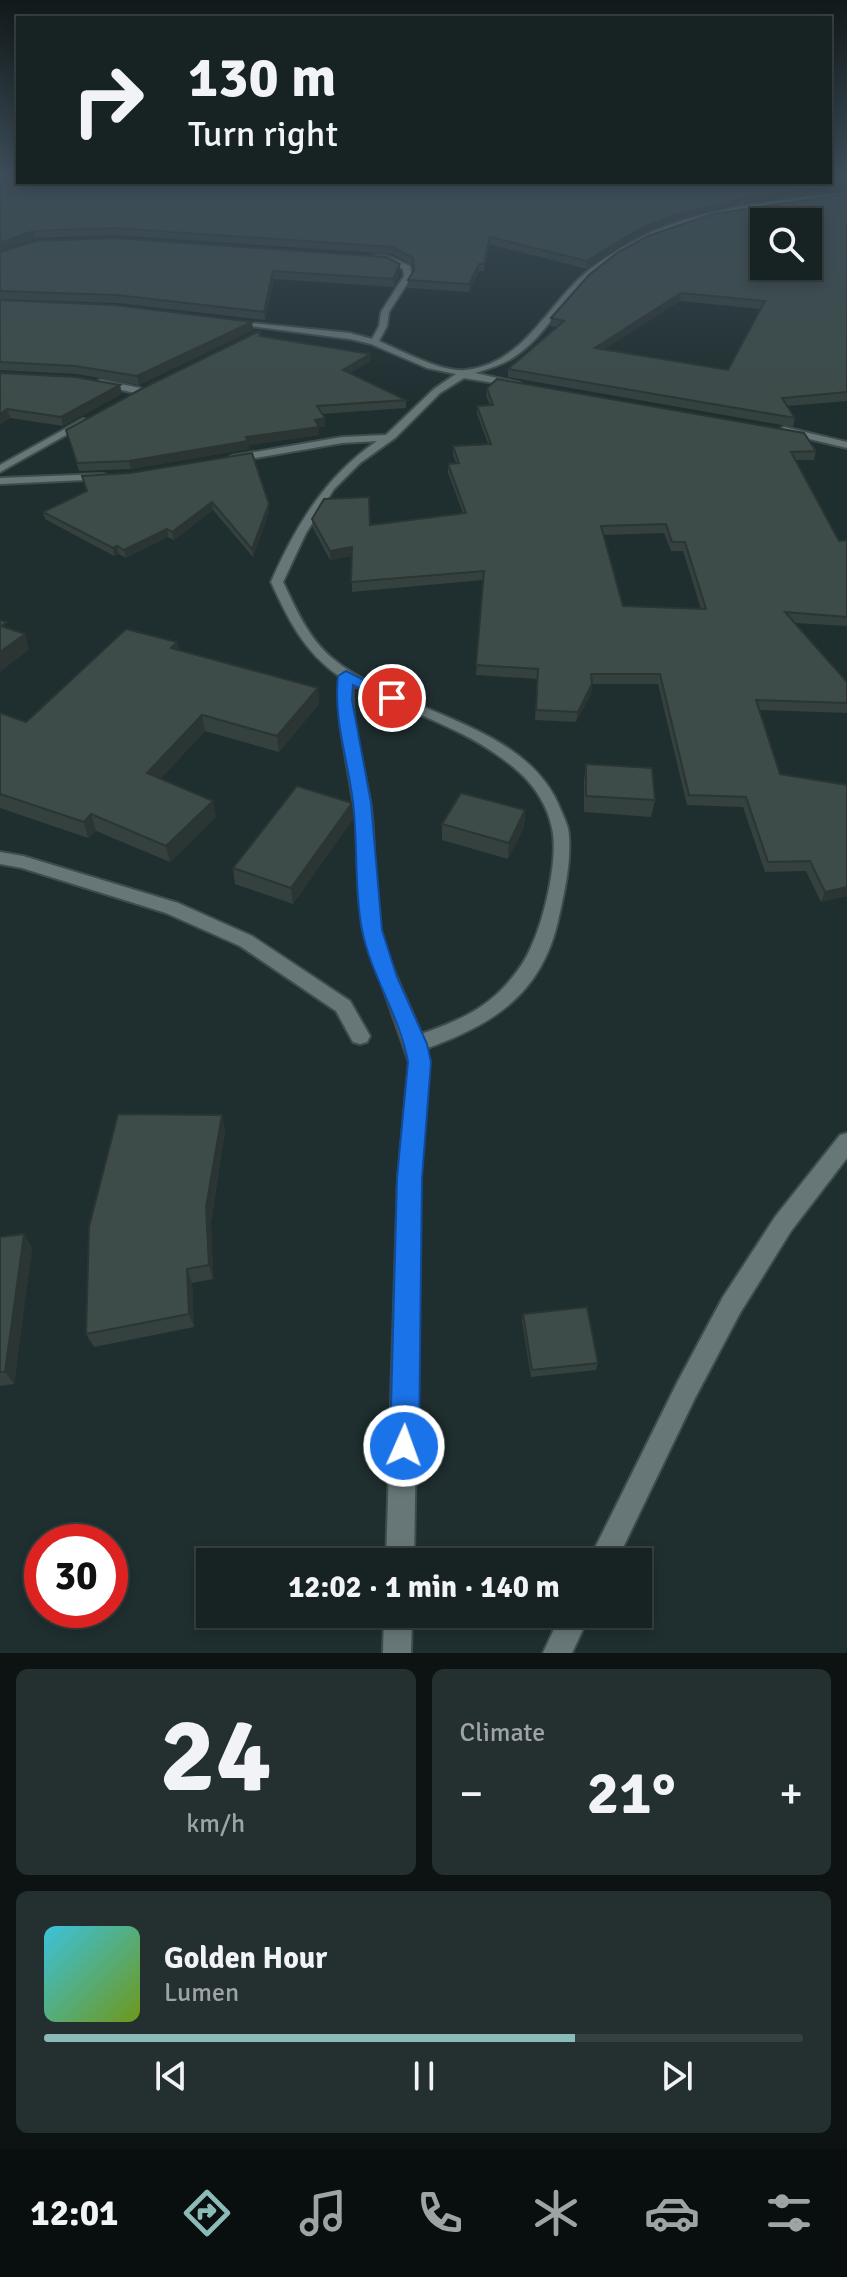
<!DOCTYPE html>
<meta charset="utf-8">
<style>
:root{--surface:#172223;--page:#242f30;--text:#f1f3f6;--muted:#9ea4a6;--line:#363f41;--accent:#8bbbb9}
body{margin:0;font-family:Signika,sans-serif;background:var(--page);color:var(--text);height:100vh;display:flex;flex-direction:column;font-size:30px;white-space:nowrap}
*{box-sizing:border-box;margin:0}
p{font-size:26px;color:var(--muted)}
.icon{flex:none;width:44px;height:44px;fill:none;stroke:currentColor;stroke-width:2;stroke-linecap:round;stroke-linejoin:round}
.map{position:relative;height:1653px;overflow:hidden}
.details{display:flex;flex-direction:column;gap:16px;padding:16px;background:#0d1313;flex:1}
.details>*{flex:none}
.guide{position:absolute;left:16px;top:16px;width:816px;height:168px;border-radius:0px;box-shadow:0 4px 12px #0003,0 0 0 2px var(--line);background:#172223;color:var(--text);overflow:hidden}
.controls{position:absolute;left:750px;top:208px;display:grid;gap:16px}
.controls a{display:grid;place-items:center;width:72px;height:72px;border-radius:0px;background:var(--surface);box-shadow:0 4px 12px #0003,0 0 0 2px var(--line);font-size:40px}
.speed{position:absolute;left:24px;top:1524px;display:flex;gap:16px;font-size:40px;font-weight:700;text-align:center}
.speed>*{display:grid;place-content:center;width:104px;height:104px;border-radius:50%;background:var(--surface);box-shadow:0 4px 12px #0003,0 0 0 2px var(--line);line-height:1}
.speed .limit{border:12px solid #d22;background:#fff;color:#111}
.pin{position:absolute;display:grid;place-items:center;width:68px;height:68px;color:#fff;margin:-34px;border:4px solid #fff;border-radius:50%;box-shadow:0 2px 8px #0007}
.me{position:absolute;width:88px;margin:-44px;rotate:2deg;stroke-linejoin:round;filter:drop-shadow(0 0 6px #0008)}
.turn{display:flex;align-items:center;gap:28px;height:168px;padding:0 40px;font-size:36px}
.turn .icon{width:104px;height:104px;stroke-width:2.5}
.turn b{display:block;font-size:56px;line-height:68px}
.big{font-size:60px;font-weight:700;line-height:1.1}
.details .tile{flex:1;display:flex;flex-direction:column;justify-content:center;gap:12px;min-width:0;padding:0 28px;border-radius:12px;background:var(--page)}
.details .dial{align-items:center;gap:0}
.dial b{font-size:104px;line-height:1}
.song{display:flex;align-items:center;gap:24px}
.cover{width:96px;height:96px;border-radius:12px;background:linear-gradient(135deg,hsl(190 70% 55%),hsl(80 70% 35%))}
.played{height:8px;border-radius:4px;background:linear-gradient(90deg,var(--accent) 70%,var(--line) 70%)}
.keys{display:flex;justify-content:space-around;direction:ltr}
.heat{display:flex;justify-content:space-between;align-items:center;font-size:44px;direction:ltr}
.details .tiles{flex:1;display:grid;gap:16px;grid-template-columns:1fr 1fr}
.tile:last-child{grid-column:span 2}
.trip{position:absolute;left:196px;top:1548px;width:456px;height:80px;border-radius:0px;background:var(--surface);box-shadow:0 4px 12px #0003,0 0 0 2px var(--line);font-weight:700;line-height:80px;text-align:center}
.tab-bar{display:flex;height:128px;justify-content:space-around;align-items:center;background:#090e0e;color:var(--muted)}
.tab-bar .icon{width:56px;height:56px}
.tab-bar .selected{color:var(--accent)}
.tab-bar b{font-size:36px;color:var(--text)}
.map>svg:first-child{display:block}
</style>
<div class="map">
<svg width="847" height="1653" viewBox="0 0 847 1653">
<rect width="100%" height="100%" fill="#1f2e2f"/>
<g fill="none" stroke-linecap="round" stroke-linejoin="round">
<defs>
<g id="street">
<path d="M847,193V197C757,208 661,216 589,277C561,301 546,336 514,357C502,365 488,369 475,373L520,383V387L464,378L440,393L395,438L360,463L334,489L306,533L283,582C296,609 308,638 332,658C398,714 525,721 560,808C564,818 569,826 569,837C571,864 564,894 558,921C541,995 492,1025 425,1049L429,1062L420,1178L414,1562H386L398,1178L409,1062L363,930L359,899L356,818L340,724L339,676C304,652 288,619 271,582C296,525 325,477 377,441L342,443L232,462L227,459L232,456L342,437L386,435L434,389L456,374L427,368L371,344L350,339L228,323L232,321L350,333L372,339L379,326L381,312L404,276L403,269L387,261L370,257C383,252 397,260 410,266L412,276L389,312L387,326L379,341C399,350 444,373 465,370C522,364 545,309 582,276C599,261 618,249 638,239C701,206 778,201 847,193ZM353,685C407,712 473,730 519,772C535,786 548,807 552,828C559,858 544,920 531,947C525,962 515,975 504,987C481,1012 452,1023 421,1034C408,999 389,967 381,930C371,888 377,844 370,801C363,762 351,724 353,685Z"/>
<polygon points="101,380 140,388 145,391 140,394 98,385 98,381"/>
<polygon points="83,419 91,421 0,472 0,465"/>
<polygon points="784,427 847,442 847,448 780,432 779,430"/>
<polygon points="102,474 106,475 106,479 0,484 0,478"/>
<polygon points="0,852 23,856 178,903 252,936 350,1001 370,1036 367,1042 360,1044 353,1042 336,1011 240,946 166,913 22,868 0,864"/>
<polygon points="847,1133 847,1158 791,1231 740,1313 695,1398 616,1562 588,1562 678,1381 723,1297 775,1217 840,1135"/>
<polygon points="384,1614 412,1614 411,1653 383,1653"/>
<polygon points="561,1614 590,1614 572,1653 543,1653"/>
</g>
</defs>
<!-- street casing -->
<use href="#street" stroke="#3f4c4c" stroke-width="4"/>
<!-- street -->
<use href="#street" fill="#677778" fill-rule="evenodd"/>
</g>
<!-- wall -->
<g fill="#34413f" fill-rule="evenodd">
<polygon points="0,172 847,172 847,190 742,204 673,221 640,235 587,269 489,244 484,271 479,271 469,292 408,288 408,280 414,271 413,265 392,254 115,235 35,238 0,251"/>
<path d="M847,194V401L787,406L795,418L793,427L508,377V369L556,327L550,326L551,318ZM680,301L761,309L728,370L604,349Z"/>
<polygon points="0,252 400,271 394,287 274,279 265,320 117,303 0,299"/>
<polygon points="0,300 252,322 253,330 139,385 77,374 0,370"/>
<polygon points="260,331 261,336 370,361 350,373 406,400 406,408 322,414 325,427 319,427 319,435 248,445 249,449 131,469 79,471 66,430"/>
<polygon points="0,373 122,394 63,426 10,418 0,424"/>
<path d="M487,388L816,451L814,460H796L839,541L847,540V626L795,623L847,682V713L759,710L780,774L847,896L821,902L806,871L765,872L743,807L687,805L658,684H592L591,694L576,722L535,720L537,679L476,675L483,580L352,592V556L330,560L313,528L312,519L370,525L463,513L448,473V464L456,463L453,455V446L488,444L477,414V406L490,405L486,396ZM664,533L671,551H683L701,609L623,606L604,535Z"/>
<polygon points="82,476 269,512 253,557 213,510 174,540 168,537 126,558 119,554 114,556 45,519 43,512 86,491"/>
<polygon points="177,642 179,650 318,688 319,704 279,752 205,731 160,779 216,817 170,862 96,831 88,838 0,808 0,713 26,722"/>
<polygon points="586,764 655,800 651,817 584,812 584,780"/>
<polygon points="352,803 353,819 293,904 235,884 233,868"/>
<polygon points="525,810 524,827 508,859 442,840 442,824"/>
<polygon points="222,1115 225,1131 211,1222 213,1279 192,1283 194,1327 94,1347 86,1334"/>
<polygon points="24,1234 32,1248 14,1384 0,1386 0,1237"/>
<polygon points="523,1314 598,1363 596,1370 531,1377 522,1321"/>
</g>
<!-- shaded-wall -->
<g fill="#2b3533">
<polygon points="847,184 847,190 742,204 673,221 640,235 587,269 587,261 641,228 674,215 743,198"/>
<polygon points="33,231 35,238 0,251 0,243"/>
<polygon points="400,264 400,271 394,287 393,279"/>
<polygon points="479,264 479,271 469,292 469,284"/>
<polygon points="273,271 274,279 265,320 264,312"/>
<polygon points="681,293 680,301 594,356 595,348"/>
<polygon points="252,322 253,330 139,385 137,376"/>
<polygon points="370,354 370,361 343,378 343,370"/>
<polygon points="120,385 122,394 63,426 61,417"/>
<polygon points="7,409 10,418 0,424 0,414"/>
<polygon points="325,418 325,427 319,427 319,435 248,445 249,449 131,469 129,461 246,437"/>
<polygon points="212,502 213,510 174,540 172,532"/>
<polygon points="269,504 269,512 253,557 252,549"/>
<polygon points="167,529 168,537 126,558 124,550"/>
<polygon points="117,546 119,554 114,556 113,548"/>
<polygon points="352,547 353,556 330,560 330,551"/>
<polygon points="25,634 29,650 0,672 0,652"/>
<polygon points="177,642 180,657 171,648"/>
<polygon points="592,684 591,694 576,722 578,712"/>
<polygon points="318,688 319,704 279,752 277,736"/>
<polygon points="202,715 205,731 150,789 147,773"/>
<polygon points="213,801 216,817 170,862 166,846"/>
<polygon points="352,803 353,819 293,904 291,888"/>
<polygon points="525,810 524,827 508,859 509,843"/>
<polygon points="91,814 96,831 88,838 84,822"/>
<polygon points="847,887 847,896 821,902 825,892"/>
<polygon points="222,1115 225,1131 211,1222 213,1279 209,1265 206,1207"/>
<polygon points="24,1234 32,1248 14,1384 5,1372"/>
<polygon points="187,1269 192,1283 194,1327 189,1314"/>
</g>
<!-- building -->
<g fill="#3d4c49" stroke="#2b3533" stroke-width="2" fill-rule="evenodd">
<polygon points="0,172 18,172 18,182 830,182 830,172 847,172 847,184 743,198 674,215 641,228 587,261 490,237 484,264 479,264 469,284 408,280 414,270 413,258 392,247 114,228 33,231 0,243"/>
<path d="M847,194V392L782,398L795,418L508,369L564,321L551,318L589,275L618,252L648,236L712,214ZM764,222H808V266H764ZM681,293L765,301L728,370L595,348Z"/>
<polygon points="114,238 386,257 400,264 393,279 273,271 264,312 116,295 0,291 0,252 36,241"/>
<polygon points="0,300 115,305 252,322 137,376 75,366 0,362"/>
<polygon points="260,331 259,336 370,354 343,370 406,400 317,406 325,418 315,420 319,427 246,437 248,441 129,461 77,463 66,430 143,388"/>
<polygon points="0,373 75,377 120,385 61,417 7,409 0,414"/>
<path d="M497,379L804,433L816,451L791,452L839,541L847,540V617L785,612L847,682V703L756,700L780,774L847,785V887L825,892L810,861L768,862L746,797L689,795L660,674H591L592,684L578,712L536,710L538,669L476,665L484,571L351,582L352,547L330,551L312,519L324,499L369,497L370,525L466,513L448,464L459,463L453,446L491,444L477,406L493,405L487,388ZM666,524L672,542H685L706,609L623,606L601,526Z"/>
<polygon points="252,453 269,504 252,549 212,502 172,532 167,529 124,550 117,546 113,548 43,512 87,491 82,476 130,473"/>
<polygon points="0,620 7,622 1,626 25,634 0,652"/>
<polygon points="126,629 177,642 171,648 318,688 277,736 202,715 147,773 213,801 166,846 91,814 84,822 0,794 0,713 26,722"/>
<polygon points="586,764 652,768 655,800 586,796"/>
<polygon points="297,786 352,803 291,888 233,868"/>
<polygon points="461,793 525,810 509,843 442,824"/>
<polygon points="118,1114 222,1115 206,1207 209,1265 187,1269 189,1314 86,1334 89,1227"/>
<polygon points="24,1234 5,1372 0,1372 0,1237"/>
<polygon points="587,1307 598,1363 532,1370 523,1314"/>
</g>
<!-- sky -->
<linearGradient id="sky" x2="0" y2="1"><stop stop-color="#11191a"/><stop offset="0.43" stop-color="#3c4c58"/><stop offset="1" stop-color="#3c4c58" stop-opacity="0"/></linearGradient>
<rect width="847" height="403" fill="url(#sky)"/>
<!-- route -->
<path fill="#1a73e8" stroke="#114b97" stroke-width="2" d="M346,671L400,698L392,702L386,701L353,685L352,700L371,803L382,930L397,977L427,1044L431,1062L422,1178L419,1446L414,1456L404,1460L394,1456L390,1446L397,1178L408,1062C400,1016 371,976 362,930C354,889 358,844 353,802C348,760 333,718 338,676Z"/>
</svg>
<div class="controls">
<a><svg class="icon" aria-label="search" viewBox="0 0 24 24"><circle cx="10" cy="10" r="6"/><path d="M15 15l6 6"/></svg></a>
</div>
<div class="speed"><div class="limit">30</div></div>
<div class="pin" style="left:392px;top:698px;background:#d93025"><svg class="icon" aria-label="arrive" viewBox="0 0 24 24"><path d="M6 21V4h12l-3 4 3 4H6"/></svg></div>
<svg class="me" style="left:404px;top:1446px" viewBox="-20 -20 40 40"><circle r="17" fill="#1a73e8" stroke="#fff" stroke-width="3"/><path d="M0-11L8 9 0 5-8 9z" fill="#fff"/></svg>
<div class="trip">12:02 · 1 min · 140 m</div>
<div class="guide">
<div class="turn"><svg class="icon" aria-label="right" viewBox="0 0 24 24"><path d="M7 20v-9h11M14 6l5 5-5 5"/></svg><div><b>130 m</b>Turn right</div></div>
</div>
</div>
<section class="details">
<div class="tiles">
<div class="tile dial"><b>24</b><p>km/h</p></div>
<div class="tile"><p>Climate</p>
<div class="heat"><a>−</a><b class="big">21°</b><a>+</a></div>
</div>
<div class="tile">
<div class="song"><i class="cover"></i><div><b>Golden Hour</b><p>Lumen</p></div></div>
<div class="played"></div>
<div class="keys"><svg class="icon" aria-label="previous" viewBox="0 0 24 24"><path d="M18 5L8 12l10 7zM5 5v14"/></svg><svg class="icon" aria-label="pause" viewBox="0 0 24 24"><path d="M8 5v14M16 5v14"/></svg><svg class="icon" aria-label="next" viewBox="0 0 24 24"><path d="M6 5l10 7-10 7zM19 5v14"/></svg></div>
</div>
</div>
</section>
<nav class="tab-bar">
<b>12:01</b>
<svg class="icon selected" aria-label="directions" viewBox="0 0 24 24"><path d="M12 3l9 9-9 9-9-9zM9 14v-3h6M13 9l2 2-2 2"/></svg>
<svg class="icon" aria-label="music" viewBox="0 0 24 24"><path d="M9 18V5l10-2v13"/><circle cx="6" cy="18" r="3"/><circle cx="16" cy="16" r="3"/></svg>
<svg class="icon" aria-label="phone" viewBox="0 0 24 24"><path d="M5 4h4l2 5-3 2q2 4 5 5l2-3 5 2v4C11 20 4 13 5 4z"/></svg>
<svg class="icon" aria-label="climate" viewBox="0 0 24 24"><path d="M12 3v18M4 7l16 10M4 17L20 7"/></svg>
<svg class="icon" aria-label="car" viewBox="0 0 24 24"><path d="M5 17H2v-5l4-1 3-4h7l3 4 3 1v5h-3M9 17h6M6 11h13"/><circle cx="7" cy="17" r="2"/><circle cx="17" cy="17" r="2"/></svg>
<svg class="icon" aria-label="filters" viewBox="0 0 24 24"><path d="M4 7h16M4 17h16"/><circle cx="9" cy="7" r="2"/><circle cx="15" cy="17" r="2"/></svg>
</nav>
